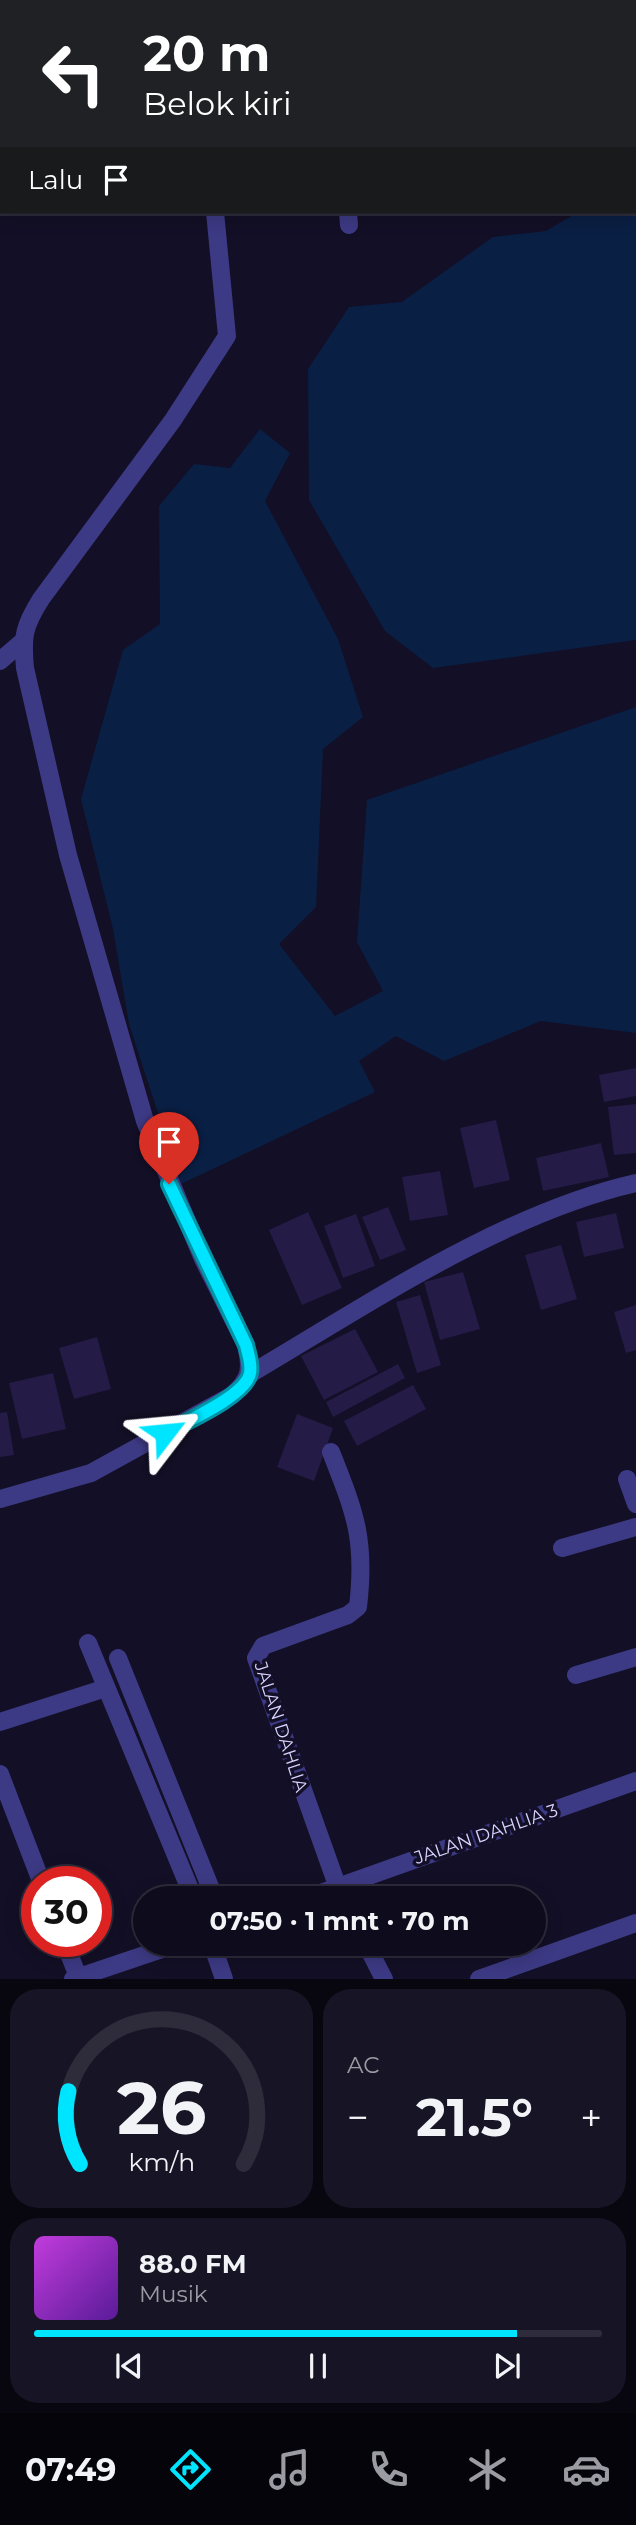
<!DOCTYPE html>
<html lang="id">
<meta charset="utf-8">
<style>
:root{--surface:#0e0b1c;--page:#171425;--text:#f1f3f6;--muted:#9b9ba3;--line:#2e2b3b;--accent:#00e5ff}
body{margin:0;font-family:Montserrat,sans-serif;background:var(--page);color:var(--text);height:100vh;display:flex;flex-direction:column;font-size:26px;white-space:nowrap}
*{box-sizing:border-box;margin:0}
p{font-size:23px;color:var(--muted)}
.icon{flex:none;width:38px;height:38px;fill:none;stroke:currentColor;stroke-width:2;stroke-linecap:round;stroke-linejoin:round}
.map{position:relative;height:1979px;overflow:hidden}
.details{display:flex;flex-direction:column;gap:10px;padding:10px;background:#08060f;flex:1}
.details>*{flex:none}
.banner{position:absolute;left:0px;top:0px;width:637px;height:214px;box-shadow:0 4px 18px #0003,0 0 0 2px var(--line);background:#202124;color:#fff;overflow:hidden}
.speed{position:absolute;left:21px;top:1866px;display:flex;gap:14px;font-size:35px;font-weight:700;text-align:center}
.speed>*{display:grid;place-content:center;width:91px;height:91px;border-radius:50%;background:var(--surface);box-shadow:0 4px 18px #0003,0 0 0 2px var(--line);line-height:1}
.speed .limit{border:10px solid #d22;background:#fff;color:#111}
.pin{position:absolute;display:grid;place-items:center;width:60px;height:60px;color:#fff;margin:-72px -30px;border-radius:50% 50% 50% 0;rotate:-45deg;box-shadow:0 0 7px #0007}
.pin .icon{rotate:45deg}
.me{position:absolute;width:77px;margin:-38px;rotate:61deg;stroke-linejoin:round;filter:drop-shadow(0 0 5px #0008)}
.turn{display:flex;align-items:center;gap:24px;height:147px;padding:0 28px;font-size:32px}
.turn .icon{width:91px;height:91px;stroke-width:2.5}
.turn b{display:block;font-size:49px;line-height:60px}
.then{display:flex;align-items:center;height:66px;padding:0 28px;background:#0003;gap:14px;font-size:26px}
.big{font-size:52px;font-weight:700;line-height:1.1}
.details .tile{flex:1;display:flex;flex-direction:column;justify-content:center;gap:10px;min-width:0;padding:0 24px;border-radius:28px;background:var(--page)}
.details .dial{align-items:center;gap:0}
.dial svg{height:182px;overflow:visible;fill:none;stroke:var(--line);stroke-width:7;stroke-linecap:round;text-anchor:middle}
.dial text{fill:var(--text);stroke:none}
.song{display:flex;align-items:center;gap:21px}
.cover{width:84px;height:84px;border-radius:10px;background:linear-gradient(135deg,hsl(290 70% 55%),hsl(270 70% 35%))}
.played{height:7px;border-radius:4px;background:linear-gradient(90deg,var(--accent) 85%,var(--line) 85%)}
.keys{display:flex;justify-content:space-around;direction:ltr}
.heat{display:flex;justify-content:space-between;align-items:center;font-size:38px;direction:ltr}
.details .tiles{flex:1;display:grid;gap:10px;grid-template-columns:1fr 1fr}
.tile:last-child{grid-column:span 2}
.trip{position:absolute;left:133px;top:1886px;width:413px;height:70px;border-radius:35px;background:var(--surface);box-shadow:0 4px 18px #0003,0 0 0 2px var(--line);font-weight:700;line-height:70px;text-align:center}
.menu{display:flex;height:112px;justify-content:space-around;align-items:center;background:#06040b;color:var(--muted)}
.menu .icon{width:49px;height:49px}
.menu .on{color:var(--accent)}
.menu b{font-size:32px;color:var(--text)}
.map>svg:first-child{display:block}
</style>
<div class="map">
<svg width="636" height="1979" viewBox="0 0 636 1979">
<rect width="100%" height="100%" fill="#130f26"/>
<!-- water -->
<g fill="#0a1f44">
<polygon points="636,185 636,640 433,668 385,631 309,500 308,369 349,307 402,302 493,237 546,231 578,212 635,212"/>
<polygon points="260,429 290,453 265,501 338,639 363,717 323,749 316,907 279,944 335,1016 383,991 357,942 367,800 636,707 636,1033 541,1021 444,1061 396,1036 359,1061 375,1092 181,1184 129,1024 113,929 81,799 123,650 160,624 159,506 194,464 230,468"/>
</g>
<!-- building -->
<g fill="#241b47">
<polygon points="636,1068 636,1096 604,1102 599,1075"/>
<polygon points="636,1104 636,1153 614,1155 608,1107"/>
<polygon points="496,1120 510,1180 474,1188 460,1128"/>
<polygon points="601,1143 609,1177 543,1191 536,1158"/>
<polygon points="440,1171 448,1215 410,1221 402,1177"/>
<polygon points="388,1207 406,1250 380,1260 362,1217"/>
<polygon points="308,1212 342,1288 302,1305 269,1230"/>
<polygon points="616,1213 624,1248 584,1257 576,1222"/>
<polygon points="356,1214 375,1266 343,1278 324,1226"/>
<polygon points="561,1245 577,1299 541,1310 525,1255"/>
<polygon points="463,1272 480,1329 440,1340 424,1282"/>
<polygon points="420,1295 441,1365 417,1373 396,1302"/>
<polygon points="636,1305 636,1350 626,1353 614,1312"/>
<polygon points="355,1329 378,1372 324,1400 301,1356"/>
<polygon points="97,1337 111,1389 74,1399 59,1348"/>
<polygon points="398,1364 405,1378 333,1417 326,1402"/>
<polygon points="53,1373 66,1429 22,1439 9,1383"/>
<polygon points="413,1385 426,1409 357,1446 344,1421"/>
<polygon points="7,1412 14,1455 0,1457 0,1413"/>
<polygon points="297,1414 333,1428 314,1481 277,1467"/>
</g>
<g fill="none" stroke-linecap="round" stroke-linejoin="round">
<!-- minor -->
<g stroke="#3d3a85" stroke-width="18">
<polyline points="194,0 194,2"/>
<polyline points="331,0 331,2"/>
<polyline points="508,0 509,2"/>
<polyline points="624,0 624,2"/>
<polyline points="348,212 349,225"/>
<polyline points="0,661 22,642"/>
<path d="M250,1374C367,1305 503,1213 636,1183"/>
<path d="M331,1452C355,1513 366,1539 358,1607L348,1615L263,1646L256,1658L342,1899"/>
<polyline points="627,1479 636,1504"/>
<path d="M0,1499L91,1473L231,1396C250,1380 252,1370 246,1345L203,1259L145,1121L68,855L25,668C22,636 24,626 41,599L173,420L227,336L215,212"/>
<polyline points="562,1548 636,1527"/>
<polyline points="88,1643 194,1899"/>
<polyline points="118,1658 215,1899"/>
<polyline points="576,1675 636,1657"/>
<polyline points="0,1722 106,1688"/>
<polyline points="0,1774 41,1881"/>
<polyline points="304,1899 636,1781"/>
<polyline points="64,1941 79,1979"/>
<polyline points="212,1944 224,1979"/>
<polyline points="366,1944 384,1979"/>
<polyline points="73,1979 177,1944"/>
<polyline points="479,1979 636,1923"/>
</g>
</g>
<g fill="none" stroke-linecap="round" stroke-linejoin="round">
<defs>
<path id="route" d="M165,1433C185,1422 246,1396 250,1373C252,1364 248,1354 246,1345L169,1184"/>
</defs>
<!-- route casing -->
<use href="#route" stroke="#0095a6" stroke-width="18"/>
<!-- route -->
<use href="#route" stroke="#00e5ff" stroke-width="12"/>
</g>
<g text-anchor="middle" stroke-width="7" stroke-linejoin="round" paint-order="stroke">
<!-- street labels -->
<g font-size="18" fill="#d9d4ff" stroke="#130f26">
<text transform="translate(281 1727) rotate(72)" y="6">JALAN DAHLIA</text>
<text transform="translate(486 1834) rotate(-19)" y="6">JALAN DAHLIA 3</text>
</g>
</g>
</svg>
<div class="speed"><div class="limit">30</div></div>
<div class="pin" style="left:169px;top:1184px;background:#d93025"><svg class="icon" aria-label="arrive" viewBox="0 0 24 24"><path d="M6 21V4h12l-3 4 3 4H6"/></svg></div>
<svg class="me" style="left:165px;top:1433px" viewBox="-20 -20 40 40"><path d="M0-17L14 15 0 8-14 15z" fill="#00e5ff" stroke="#fff" stroke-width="4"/></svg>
<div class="trip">07:50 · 1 mnt · 70 m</div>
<div class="banner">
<div class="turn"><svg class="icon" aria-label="left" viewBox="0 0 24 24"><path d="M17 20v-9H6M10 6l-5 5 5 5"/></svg><div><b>20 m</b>Belok kiri</div></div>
<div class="then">Lalu<svg class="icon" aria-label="arrive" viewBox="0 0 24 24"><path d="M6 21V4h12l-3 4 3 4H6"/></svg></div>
</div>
</div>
<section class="details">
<div class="tiles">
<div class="tile dial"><svg viewBox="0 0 100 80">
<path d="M14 69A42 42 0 1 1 86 69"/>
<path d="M14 69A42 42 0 0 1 9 37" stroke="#00e5ff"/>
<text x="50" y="56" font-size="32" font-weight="700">26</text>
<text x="50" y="72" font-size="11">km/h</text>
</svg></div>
<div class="tile"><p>AC</p>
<div class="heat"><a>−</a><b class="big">21.5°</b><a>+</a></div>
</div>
<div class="tile">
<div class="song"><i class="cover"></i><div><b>88.0 FM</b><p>Musik</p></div></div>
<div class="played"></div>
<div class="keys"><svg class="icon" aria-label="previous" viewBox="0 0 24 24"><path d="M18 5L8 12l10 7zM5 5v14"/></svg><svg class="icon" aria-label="pause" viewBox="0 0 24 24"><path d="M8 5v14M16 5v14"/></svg><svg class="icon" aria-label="next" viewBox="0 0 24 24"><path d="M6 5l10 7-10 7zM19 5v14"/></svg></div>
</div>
</div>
</section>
<nav class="menu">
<b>07:49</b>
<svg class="icon on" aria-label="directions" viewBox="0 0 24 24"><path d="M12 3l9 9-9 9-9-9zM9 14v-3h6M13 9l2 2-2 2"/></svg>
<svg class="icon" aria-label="music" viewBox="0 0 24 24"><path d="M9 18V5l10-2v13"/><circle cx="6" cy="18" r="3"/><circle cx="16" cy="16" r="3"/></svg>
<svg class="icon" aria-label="phone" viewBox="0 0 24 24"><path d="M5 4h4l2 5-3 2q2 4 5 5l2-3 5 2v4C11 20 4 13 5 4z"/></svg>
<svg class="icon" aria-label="climate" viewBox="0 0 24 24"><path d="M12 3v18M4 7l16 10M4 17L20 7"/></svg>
<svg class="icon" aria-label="car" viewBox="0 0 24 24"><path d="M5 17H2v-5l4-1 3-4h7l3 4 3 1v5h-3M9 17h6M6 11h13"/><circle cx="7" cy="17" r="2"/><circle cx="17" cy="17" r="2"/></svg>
</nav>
